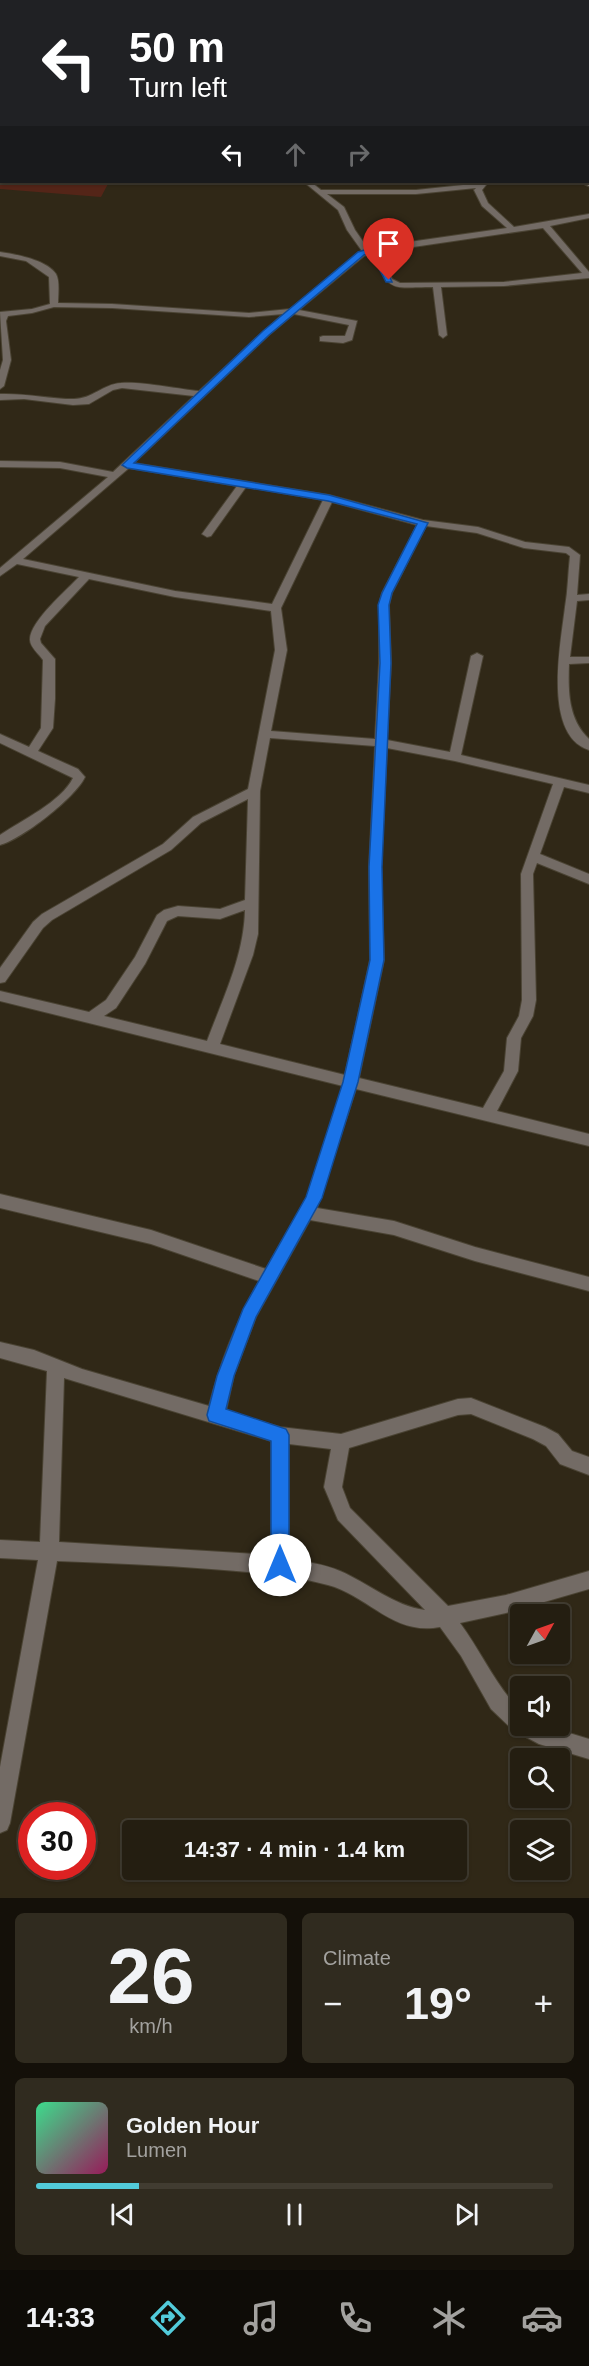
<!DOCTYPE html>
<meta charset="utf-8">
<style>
:root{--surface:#241e11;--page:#302b1f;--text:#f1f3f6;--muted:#a3a29f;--line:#413c31;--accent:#52cbda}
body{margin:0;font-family:Arial,sans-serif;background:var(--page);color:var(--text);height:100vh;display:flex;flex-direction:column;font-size:22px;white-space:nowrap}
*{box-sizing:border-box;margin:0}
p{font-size:20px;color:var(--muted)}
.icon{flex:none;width:33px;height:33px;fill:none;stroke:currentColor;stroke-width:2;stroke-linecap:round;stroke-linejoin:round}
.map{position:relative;height:1898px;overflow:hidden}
.panel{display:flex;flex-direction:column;gap:15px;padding:15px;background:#141009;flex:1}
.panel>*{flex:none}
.guide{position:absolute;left:0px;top:0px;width:590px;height:183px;box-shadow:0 2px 4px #0004,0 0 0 2px var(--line);background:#202124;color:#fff;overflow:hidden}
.needle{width:39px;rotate:50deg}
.controls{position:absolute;left:510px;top:1604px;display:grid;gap:12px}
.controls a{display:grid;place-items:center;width:60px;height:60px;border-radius:6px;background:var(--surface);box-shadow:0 2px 4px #0004,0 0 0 2px var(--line);font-size:30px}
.speed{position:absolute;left:18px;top:1802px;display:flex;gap:12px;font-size:30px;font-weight:700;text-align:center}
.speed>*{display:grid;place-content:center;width:78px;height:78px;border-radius:50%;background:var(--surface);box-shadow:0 2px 4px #0004,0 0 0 2px var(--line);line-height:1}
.speed .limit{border:9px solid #d22;background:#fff;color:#111}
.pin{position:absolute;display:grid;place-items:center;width:51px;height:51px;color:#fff;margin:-62px -26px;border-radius:50% 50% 50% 0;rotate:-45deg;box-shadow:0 0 6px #0007}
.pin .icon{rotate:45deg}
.me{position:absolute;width:66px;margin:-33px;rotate:0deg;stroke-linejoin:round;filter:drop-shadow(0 0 4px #0008)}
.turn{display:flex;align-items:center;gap:21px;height:126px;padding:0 30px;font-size:27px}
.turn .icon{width:78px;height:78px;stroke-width:2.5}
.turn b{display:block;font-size:42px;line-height:51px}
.lanes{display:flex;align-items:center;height:57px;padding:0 30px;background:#0003;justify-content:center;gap:30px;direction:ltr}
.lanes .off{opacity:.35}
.big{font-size:45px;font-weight:600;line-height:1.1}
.panel .card{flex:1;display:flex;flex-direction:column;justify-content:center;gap:9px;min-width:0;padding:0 21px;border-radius:9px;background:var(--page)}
.panel .dial{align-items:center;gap:0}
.dial b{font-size:78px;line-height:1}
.song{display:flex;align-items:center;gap:18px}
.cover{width:72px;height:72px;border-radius:9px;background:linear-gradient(135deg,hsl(150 70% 55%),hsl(330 70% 35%))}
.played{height:6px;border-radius:3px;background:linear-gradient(90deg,var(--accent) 20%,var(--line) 20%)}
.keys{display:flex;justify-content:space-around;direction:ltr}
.heat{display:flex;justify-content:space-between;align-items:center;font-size:33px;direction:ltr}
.panel .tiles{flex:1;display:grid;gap:15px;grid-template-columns:1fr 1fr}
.card:last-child{grid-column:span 2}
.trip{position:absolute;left:122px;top:1820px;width:345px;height:60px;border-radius:6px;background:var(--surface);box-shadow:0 2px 4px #0004,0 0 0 2px var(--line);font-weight:600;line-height:60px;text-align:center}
.tabs{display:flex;height:96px;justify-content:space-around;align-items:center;background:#0e0c07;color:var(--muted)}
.tabs .icon{width:42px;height:42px}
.tabs .on{color:var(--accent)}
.tabs b{font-size:27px;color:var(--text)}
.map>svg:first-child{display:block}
</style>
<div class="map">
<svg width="589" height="1898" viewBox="0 0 589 1898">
<rect width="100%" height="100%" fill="#302817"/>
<!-- green -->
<polygon fill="#542518" points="0,136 2,182 109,182 101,197 0,189"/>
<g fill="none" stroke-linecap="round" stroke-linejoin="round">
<defs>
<g id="street">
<polygon points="95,0 101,0 93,2"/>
<polygon points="309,0 315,0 307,2"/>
<polygon points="345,0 351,0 352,2 346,2"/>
<polygon points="432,0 450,0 431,2"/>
<rect x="588" y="11" width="1" height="4"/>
<polygon points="0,42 2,43 2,47 0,46"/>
<polygon points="588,60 589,60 588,65"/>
<polygon points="0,91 2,91 2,96 0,95"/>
<polygon points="0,117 2,117 0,122"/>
<rect x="0" y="132" width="2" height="4"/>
<rect x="588" y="176" width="1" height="4"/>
<path d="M304,182H311L321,190H416L482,183L486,185L482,190L488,203L514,227L589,214V218L550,226L589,272V278L504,286L441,287L447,335L443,338L439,335L433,287C390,287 391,294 372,253L364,256L299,310L357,321L352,340L343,343L320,341V337L323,336H345L349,325L294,314L269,335L134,463L329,495L423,520L478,527L525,542L569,547L580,555L577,595L589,594V600L577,601L570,657H589V663L569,664C568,691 568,719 589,739V750C542,735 561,642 565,607C568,590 568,573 570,556L566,553L524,548L477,533L426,526L392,593L389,605L391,663L387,740L450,752L471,656L477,653L483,656L461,755L589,785V793L564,787L540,854L589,874V884L537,863L533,874L536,1000L533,1016L521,1038L518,1071L497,1111L589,1134V1146L356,1089L317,1208L394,1221L475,1247L589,1277V1291L475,1261L394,1235L310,1220L256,1317L234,1375L226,1411L280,1427L341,1434L458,1399L471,1398L545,1427L558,1434L572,1451L589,1457V1475L560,1464L546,1446L533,1439L471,1414L458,1415L349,1448L342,1487L350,1508L448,1606L506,1595L589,1571V1589L506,1613L460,1623C481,1651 495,1685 520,1710V1725H543L589,1739V1759L539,1744L513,1730L491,1709L461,1656L440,1627C393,1636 369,1596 328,1585C289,1575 251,1572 211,1569C160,1565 108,1563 57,1561L10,1823L7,1830L0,1833V1767L38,1560L0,1558V1540L40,1542L47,1371L0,1358V1342L34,1350L82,1369L209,1406C220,1362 237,1320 259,1281L151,1244L0,1208V1194L151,1230L266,1269L307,1197L343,1086L0,1001V991L89,1012L106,1000L135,957L157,915L164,910L178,906L220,909L245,900L248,799L201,823L171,850L52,920L43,928L5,982L0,983V968L33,922L42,914L163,844L193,817L248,789L275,650L271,611L175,597L89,579L45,626L40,639L41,643L55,659V699L53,728L38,751L78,769L85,777C75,798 22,839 0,845V835C22,820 61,802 73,778L0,743V734L29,747L41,728L43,660C39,654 30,647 30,640C29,622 67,590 79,577L17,564L0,576V568L108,477L60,468L0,467V461L60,462L113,472L194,396L122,388L113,390L89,404L73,405L24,399L0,400V394C25,393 49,399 74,399C92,399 103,384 121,383C139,381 179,389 199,391L283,314L249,317L112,308L54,307L32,313L8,316L6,321L11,360L4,386L0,389V370L3,360L0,312L32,309L50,304L49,277L26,261L0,256V252C15,254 47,260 56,274C60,281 58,295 58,303L112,304L249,313L290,309L362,251L347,230L338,210ZM476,188L474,190L482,206L507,228L374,247L369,250L355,230L344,207L327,194H416ZM543,228L582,273L504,282L400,283L392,279L379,252ZM129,468L237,486L202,534L207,537L211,536L246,487L323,500L272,604L175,591L23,559ZM332,502L417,525L382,593L379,605V663L375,739L271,731L287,650L281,608ZM270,738L375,746L369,867L370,960L345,1075L220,1044L253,955L258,934L260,791ZM387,748L455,761L553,784L521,874L522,1000L519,1016L507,1038L504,1071L483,1108L359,1078L384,960L381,867ZM245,910C244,956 223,998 207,1041L104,1016L116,1008L145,964L167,921L178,916L220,919ZM64,1378L271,1441V1555L59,1542ZM289,1444L331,1449L324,1487L338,1520L425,1610C394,1606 368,1583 340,1571C324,1564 306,1562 289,1558Z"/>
</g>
<g id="secondary">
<polygon points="429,0 436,0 437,2 430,2"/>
<polygon points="589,181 589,186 581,182 588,180"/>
</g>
</defs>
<!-- street casing -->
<use href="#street" stroke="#4a4333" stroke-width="2"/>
<!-- secondary casing -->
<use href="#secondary" stroke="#4a4333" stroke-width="3"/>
<!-- street -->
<use href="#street" fill="#736b65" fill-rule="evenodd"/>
<!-- secondary -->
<use href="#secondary" fill="#9d9086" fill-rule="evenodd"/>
</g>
<!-- route -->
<polygon fill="#1a73e8" stroke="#114b97" stroke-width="1.5" points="374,247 378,249 392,282 386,282 371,253 364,255 269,335 134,463 329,495 428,523 392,593 389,605 391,663 382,867 384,960 358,1082 322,1198 256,1317 234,1376 226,1409 286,1429 289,1435 289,1565 287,1572 280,1575 273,1572 271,1565 271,1441 209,1421 207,1415 217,1376 243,1309 306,1197 343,1082 370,960 369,867 380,663 378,605 382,593 417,524 328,501 127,468 122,465 263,331 358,252"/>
</svg>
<div class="controls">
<a><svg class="needle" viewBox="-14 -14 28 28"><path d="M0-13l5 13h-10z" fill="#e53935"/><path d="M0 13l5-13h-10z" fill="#a3a29f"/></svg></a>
<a><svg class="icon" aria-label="sound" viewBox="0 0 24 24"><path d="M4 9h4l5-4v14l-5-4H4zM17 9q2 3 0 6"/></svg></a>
<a><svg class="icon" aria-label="search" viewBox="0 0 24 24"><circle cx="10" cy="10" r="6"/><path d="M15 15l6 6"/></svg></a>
<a><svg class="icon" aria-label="layers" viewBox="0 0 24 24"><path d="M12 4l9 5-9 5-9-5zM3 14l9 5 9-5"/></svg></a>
</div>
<div class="speed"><div class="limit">30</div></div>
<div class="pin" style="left:389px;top:280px;background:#d93025"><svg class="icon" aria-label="arrive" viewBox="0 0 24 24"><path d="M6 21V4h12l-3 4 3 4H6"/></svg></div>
<svg class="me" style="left:280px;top:1565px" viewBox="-20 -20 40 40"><circle r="19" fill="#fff"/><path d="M0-13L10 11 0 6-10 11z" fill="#1a73e8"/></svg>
<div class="trip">14:37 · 4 min · 1.4 km</div>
<div class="guide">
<div class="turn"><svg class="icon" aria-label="left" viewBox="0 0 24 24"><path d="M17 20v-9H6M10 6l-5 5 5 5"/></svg><div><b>50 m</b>Turn left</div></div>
<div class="lanes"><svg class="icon" aria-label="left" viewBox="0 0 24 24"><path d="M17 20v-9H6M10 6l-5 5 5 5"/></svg><svg class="icon off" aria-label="ahead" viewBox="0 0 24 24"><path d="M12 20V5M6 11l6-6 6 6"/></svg><svg class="icon off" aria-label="right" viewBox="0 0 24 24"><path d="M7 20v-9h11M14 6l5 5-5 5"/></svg></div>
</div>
</div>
<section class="panel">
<div class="tiles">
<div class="card dial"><b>26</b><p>km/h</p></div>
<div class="card"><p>Climate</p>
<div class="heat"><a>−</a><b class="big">19°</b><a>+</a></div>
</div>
<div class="card">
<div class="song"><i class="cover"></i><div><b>Golden Hour</b><p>Lumen</p></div></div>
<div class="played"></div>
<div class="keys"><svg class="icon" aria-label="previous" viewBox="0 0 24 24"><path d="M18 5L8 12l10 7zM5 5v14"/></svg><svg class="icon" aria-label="pause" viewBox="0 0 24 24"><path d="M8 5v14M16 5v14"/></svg><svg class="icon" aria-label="next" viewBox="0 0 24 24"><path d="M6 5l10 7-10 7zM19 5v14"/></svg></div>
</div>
</div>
</section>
<nav class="tabs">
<b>14:33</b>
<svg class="icon on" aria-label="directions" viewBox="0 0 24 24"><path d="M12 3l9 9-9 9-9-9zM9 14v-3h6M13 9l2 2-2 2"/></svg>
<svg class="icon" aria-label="music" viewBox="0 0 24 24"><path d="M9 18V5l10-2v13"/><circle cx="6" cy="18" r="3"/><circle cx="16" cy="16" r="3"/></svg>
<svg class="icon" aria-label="phone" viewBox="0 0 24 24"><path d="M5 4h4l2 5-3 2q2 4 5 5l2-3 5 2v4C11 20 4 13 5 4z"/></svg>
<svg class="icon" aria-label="climate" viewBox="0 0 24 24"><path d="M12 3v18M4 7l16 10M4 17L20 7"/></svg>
<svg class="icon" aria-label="car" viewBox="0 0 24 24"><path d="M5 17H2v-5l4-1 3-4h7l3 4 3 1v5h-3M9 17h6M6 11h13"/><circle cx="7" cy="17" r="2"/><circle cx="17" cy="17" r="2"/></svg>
</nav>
